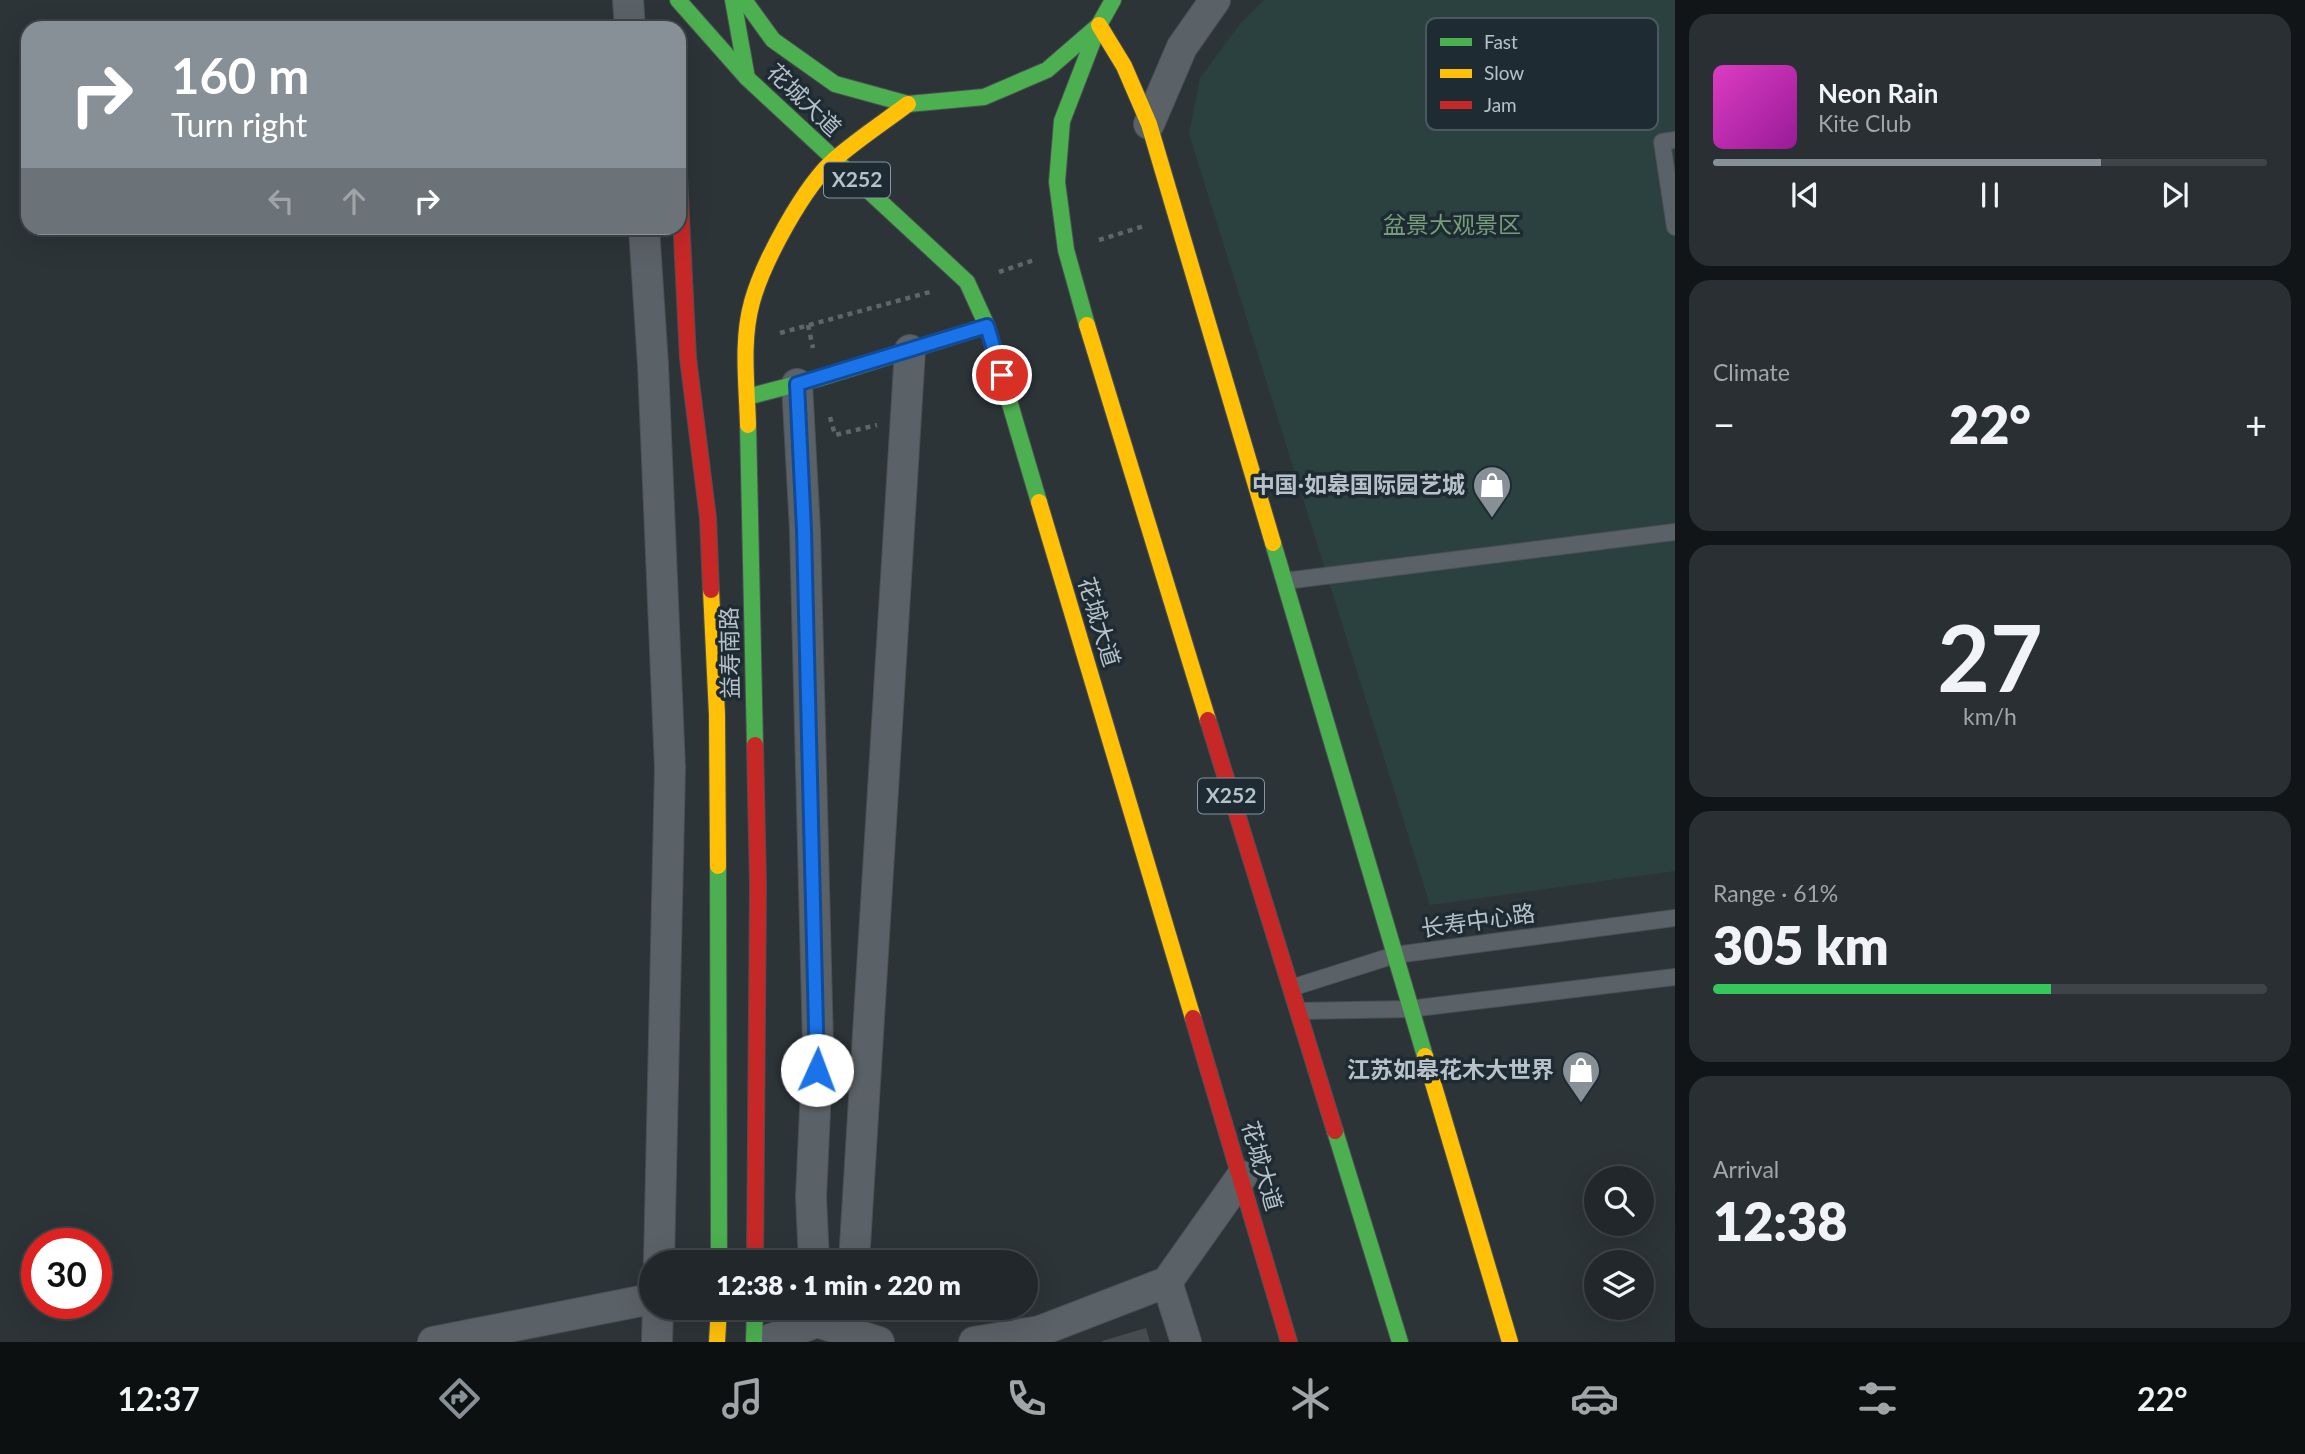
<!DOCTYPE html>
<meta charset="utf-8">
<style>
:root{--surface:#21272a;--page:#292f32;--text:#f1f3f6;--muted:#a2a5a8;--line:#3e4447;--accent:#869096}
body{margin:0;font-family:Lato,"Noto Sans SC",sans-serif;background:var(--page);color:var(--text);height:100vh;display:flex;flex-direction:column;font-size:26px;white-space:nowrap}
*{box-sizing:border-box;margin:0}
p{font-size:23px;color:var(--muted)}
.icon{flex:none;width:38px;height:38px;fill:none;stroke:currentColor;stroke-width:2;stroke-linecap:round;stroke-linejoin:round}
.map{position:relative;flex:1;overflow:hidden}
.details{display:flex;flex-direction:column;gap:14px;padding:14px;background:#121517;width:630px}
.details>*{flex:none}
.top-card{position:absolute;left:21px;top:21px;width:665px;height:214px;border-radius:21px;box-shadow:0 7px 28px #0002,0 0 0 2px var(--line);background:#869096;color:#fff;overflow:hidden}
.controls{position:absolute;left:1584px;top:1166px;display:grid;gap:14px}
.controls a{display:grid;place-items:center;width:70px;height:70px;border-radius:50%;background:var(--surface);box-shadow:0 7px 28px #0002,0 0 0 2px var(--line);font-size:35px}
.speed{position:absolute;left:21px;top:1228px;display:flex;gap:14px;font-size:35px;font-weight:700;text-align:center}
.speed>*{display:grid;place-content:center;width:91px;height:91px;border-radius:50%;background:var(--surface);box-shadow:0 7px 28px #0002,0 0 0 2px var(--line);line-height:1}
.speed .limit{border:10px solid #d22;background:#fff;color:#111}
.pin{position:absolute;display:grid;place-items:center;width:60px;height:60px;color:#fff;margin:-30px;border:4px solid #fff;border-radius:50%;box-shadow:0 2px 7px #0007}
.me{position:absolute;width:77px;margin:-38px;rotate:2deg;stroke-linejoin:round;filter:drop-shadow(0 0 5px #0008)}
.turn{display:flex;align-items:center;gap:24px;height:147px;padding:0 35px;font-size:32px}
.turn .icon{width:91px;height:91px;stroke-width:2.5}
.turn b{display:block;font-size:49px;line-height:60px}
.lanes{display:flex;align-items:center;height:66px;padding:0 35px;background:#0003;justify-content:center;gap:35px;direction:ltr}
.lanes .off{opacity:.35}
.big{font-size:52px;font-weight:800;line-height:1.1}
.details .widget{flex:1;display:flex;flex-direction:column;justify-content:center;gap:10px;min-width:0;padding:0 24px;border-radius:21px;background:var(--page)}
.details .dial{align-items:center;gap:0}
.dial b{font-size:91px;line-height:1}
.song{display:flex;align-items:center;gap:21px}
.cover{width:84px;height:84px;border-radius:10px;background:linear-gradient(135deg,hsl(310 70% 55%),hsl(300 70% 35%))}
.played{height:7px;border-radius:4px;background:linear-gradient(90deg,var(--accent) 70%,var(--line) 70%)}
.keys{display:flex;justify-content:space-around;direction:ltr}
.heat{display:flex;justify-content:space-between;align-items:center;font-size:38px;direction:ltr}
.charge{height:10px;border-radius:5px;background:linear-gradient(90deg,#34c759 61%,var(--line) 0)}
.trip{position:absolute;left:639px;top:1250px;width:399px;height:70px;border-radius:35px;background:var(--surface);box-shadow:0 7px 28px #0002,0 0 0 2px var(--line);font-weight:800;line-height:70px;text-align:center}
.tabs{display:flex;height:112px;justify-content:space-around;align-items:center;background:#0d1011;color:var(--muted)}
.tabs .icon{width:49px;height:49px}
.tabs .active{color:var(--accent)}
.tabs b{font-size:32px;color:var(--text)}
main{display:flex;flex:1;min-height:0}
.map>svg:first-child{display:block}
</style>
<main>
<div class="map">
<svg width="1675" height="1342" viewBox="0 0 1675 1342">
<rect width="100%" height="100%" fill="#2c3438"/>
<!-- green -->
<polygon fill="#2b413f" points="1264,0 1675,0 1675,871 1430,905 1189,134 1200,78 1240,24"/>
<!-- building -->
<polygon fill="#454c50" points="1146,1328 1150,1342 1102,1342 1102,1341"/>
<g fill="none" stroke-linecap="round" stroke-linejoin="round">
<defs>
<g id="lane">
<polyline points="1675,140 1662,142 1675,227"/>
<polyline points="1285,581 1675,532"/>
<polyline points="1291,988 1395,955 1675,918"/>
<polyline points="1298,1011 1409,1009 1675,977"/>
</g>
<g id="street">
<polyline points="628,0 630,28"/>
<polyline points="1149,124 1182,47 1215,0"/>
<polyline points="644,228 653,365 670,768 659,1262"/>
<polyline points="797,384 805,530 818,1045 811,1197 814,1262"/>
<polyline points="854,1262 910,350"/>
<polyline points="1167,1282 1186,1342"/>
<polyline points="817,1322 879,1342"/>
<polyline points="433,1342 651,1299"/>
<polyline points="657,1342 658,1307"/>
<polyline points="763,1342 817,1322 826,1307"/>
<polyline points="974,1342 1040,1331 1167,1282 1242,1176"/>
</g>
<g id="fast">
<polyline points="678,0 747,78"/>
<polyline points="733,0 747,78 967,282 987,326 1039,502"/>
<polyline points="744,0 773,40 835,84 908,104 984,97 1047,70 1099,25 1113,0"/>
<polyline points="1087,325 1066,250 1057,182 1062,121 1099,25"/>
<polyline points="747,397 820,378 987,326"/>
<polyline points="748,425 755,745"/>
<polyline points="1273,543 1425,1056"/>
<polyline points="718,866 719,1262"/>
<polyline points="1335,1131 1400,1342"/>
<polyline points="754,1342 755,1307"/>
</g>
<g id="slow">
<polyline points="1099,25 1124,66 1149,124 1273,543"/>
<polyline points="1087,325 1208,720"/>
<path d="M748,425C747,385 741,341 752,302C763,262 804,186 835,159C858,139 884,122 908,104"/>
<polyline points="1039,502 1193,1018"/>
<polyline points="711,590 717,715 718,866"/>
<polyline points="1425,1056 1510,1342"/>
<polyline points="717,1342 719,1307"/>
</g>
<g id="jam">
<polyline points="679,177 688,358 708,518 711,590"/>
<polyline points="1208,720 1335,1131"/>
<polyline points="755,745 758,885 755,1262"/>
<polyline points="1193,1018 1289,1342"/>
</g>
</defs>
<!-- lane casing -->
<use href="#lane" stroke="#4a5053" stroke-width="18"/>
<!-- street casing -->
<use href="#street" stroke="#4a5053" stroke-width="32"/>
<!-- fast casing -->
<use href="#fast" stroke="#4a5053" stroke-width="18"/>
<!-- slow casing -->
<use href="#slow" stroke="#4a5053" stroke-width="18"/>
<!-- jam casing -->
<use href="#jam" stroke="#4a5053" stroke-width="18"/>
<!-- path -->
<g stroke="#5f666a" stroke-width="4.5" stroke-dasharray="5 5" stroke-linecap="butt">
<polyline points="1099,240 1144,226"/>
<polyline points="999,272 1034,260"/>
<polyline points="808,325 813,348"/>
<polyline points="780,333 930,292"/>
<polyline points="830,417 835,435 877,425"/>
</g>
<!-- lane -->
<use href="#lane" stroke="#5b6267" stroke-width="16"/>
<!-- street -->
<use href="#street" stroke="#5b6267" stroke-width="30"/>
<!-- fast -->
<use href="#fast" stroke="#4caf50" stroke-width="16"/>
<!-- slow -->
<use href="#slow" stroke="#ffc107" stroke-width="16"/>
<!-- jam -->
<use href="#jam" stroke="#c62828" stroke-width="16"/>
</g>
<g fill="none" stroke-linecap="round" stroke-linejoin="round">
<defs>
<polyline id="route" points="817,1070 804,530 797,384 987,326 1002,375"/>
</defs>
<!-- route casing -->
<use href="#route" stroke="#114b97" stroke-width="18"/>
<!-- route -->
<use href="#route" stroke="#1a73e8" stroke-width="12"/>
</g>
<!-- icons -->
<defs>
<symbol id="shop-pin" viewBox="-11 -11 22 30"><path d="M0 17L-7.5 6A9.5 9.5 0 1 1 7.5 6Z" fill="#869096" stroke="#1f2b33"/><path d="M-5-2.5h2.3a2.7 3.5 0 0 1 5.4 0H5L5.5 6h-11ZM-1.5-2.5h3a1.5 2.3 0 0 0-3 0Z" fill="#fff"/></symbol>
</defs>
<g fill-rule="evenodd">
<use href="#shop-pin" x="1470" y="463" width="44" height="60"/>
<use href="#shop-pin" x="1559" y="1048" width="44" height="60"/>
</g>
<g text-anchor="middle" stroke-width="7" stroke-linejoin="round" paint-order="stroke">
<!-- shield labels -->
<g fill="#1f2b33" stroke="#89949c" stroke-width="2">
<rect x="824" y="162.5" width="66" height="35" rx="5"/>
<rect x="1198" y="778.5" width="66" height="35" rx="5"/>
</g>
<g font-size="21" font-weight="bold" fill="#b6c1c9">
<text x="857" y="187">X252</text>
<text x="1231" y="803">X252</text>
</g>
<!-- street labels -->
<g font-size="23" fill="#b6c1c9" stroke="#1f2b33">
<text transform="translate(804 100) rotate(44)" y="8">花城大道</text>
<text transform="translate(1099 622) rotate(73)" y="8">花城大道</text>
<text transform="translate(730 653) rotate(-91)" y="8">益寿南路</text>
<text transform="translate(1478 921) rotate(-8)" y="8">长寿中心路</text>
<text transform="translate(1262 1166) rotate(74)" y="8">花城大道</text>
</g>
<!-- park labels -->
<g font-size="23" fill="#769d78" stroke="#1f2b33">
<text x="1452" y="233">盆景大观景区</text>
</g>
<!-- poi labels -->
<g font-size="23" font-weight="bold" fill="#b6c1c9" stroke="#1f2b33" text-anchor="end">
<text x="1465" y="493">中国·如皋国际园艺城</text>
<text x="1554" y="1078">江苏如皋花木大世界</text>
</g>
</g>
<!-- legend -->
<rect x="1426" y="18" width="232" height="112" rx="10" fill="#1f2b33" stroke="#4c5860" stroke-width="2"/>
<rect x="1440" y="38" width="32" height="8" fill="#4caf50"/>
<rect x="1440" y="69" width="32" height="9" fill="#ffc107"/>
<rect x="1440" y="101" width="32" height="8" fill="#c62828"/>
<g font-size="19" fill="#b6c1c9">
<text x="1484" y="49">Fast</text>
<text x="1484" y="80">Slow</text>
<text x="1484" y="112">Jam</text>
</g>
</svg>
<div class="controls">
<a><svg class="icon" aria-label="search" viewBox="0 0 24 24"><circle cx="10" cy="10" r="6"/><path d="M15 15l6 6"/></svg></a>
<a><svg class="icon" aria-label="layers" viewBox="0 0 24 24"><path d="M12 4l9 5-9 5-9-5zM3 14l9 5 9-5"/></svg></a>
</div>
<div class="speed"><div class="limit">30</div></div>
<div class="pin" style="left:1002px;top:375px;background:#d93025"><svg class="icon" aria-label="arrive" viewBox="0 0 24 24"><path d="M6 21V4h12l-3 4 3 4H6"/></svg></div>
<svg class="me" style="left:817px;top:1070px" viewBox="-20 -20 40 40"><circle r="19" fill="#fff"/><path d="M0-13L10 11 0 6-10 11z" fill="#1a73e8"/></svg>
<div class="trip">12:38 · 1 min · 220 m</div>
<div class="top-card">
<div class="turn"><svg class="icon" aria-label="right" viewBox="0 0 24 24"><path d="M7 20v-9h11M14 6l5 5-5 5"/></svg><div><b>160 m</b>Turn right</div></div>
<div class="lanes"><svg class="icon off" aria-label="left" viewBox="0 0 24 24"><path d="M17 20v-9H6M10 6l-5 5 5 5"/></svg><svg class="icon off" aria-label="ahead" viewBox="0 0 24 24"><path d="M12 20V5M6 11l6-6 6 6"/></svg><svg class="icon" aria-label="right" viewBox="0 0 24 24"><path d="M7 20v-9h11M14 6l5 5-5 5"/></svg></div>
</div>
</div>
<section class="details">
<div class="widget">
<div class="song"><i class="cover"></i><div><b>Neon Rain</b><p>Kite Club</p></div></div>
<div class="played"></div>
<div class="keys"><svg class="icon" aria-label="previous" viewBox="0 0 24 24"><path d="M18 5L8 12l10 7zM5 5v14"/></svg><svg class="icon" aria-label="pause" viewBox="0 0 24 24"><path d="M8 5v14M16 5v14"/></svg><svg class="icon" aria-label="next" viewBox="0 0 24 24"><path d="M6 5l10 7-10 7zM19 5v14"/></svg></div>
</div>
<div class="widget"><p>Climate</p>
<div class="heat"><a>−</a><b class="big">22°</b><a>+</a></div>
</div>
<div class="widget dial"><b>27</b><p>km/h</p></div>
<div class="widget"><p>Range · 61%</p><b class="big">305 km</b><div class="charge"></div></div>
<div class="widget"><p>Arrival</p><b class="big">12:38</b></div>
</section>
</main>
<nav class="tabs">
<b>12:37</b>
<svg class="icon active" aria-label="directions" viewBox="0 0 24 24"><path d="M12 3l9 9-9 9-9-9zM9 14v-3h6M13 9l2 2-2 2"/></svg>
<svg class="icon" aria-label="music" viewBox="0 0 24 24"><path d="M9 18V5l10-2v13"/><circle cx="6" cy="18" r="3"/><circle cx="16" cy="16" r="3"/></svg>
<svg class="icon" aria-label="phone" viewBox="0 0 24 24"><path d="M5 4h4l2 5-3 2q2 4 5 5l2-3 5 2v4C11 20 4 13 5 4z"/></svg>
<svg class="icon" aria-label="climate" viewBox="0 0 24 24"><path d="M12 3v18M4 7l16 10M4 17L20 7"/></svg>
<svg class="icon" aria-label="car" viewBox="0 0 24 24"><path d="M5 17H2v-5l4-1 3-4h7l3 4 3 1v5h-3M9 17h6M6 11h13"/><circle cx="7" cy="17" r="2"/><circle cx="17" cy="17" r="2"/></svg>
<svg class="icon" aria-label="filters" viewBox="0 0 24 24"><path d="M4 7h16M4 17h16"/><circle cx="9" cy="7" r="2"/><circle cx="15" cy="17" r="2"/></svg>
<b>22°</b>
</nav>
